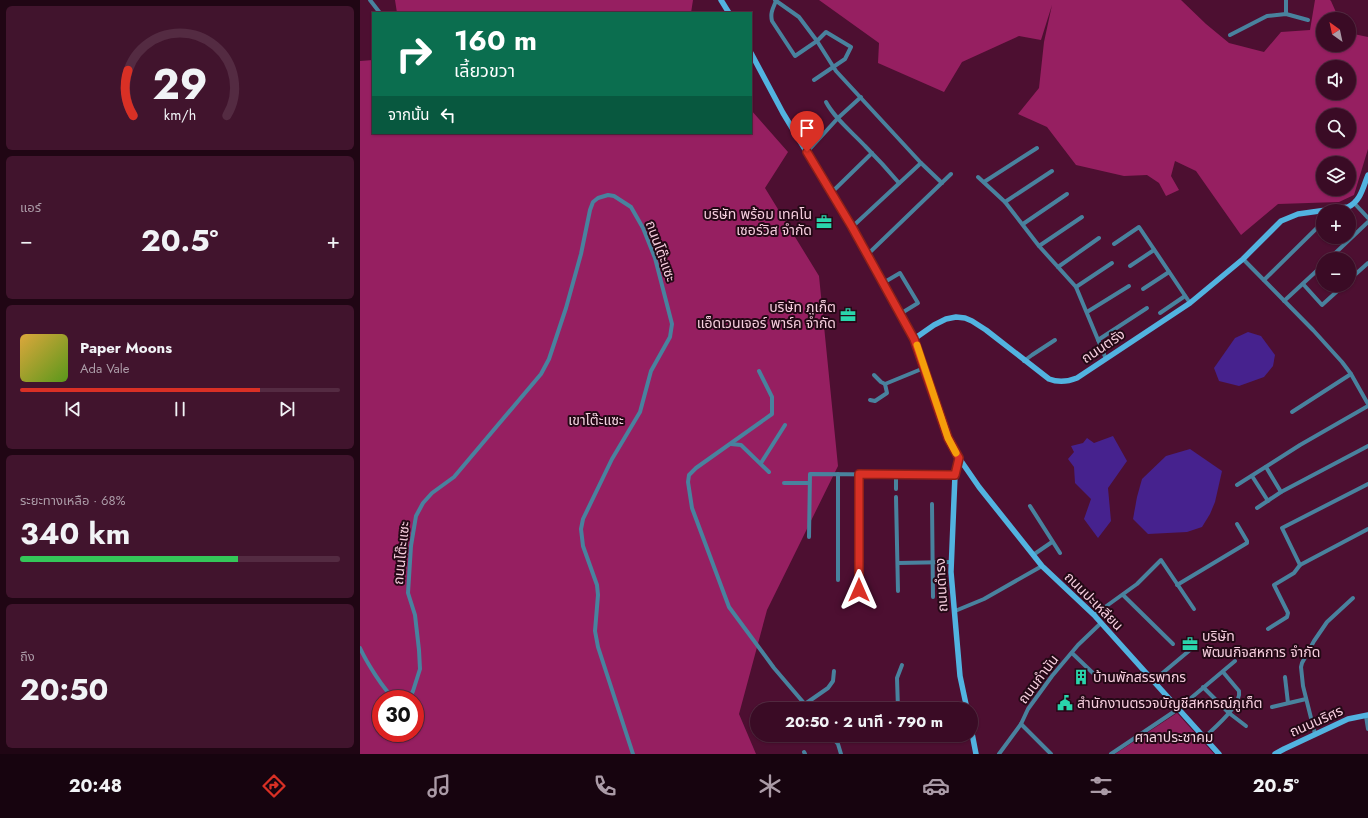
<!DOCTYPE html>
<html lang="th">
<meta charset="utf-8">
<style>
:root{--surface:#3a0b25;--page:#41142d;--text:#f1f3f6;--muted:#ab9ba7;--line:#542b42;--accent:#d93025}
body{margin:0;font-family:Jost,"Noto Sans Thai",sans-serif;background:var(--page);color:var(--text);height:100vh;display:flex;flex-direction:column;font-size:15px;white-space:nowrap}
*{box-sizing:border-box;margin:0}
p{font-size:13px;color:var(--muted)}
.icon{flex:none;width:22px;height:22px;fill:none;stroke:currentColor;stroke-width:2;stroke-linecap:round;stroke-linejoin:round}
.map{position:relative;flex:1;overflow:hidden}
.sheet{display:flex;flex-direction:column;gap:6px;padding:6px;background:#200614;width:360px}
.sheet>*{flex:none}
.guide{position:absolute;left:12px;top:12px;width:380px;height:122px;border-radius:0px;box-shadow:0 1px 3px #0004,0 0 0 1px var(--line);background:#0b6e4f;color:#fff;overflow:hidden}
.needle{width:26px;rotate:327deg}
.tools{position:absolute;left:956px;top:12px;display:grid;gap:8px}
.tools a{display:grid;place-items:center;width:40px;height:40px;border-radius:50%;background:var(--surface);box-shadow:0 1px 3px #0004,0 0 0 1px var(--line);font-size:20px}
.speed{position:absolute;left:12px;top:690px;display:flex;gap:8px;font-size:20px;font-weight:700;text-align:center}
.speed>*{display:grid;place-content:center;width:52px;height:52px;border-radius:50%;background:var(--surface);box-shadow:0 1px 3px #0004,0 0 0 1px var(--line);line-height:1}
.speed .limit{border:6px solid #d22;background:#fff;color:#111}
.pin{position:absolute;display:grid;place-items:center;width:34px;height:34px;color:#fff;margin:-41px -17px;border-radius:50% 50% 50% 0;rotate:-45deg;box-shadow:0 0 4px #0007}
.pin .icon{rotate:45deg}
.me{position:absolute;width:44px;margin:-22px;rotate:0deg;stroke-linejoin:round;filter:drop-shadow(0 0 3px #0008)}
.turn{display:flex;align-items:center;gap:14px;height:84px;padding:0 16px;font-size:18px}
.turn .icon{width:52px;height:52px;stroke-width:2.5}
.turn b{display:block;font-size:28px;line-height:34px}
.then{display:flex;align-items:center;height:38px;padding:0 16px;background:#0003;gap:8px;font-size:15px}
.big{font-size:30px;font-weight:700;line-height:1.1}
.sheet .card{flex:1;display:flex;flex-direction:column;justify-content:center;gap:6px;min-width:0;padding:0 14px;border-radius:6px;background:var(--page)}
.sheet .dial{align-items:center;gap:0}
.dial svg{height:104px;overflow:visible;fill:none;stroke:var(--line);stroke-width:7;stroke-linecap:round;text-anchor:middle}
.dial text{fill:var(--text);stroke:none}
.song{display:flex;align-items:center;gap:12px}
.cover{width:48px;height:48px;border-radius:6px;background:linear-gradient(135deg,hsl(40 70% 55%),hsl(90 70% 35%))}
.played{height:4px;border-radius:2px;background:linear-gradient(90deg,var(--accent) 75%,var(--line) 75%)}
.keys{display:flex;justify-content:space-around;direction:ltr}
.heat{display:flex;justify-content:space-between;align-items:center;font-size:22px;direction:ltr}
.charge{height:6px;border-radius:3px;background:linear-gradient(90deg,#34c759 68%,var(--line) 0)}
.trip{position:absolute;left:390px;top:702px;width:228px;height:40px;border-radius:20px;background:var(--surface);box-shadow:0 1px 3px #0004,0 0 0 1px var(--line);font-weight:700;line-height:40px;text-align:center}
.tab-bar{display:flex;height:64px;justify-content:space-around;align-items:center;background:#17040f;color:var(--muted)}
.tab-bar .icon{width:28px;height:28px}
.tab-bar .active{color:var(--accent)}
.tab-bar b{font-size:18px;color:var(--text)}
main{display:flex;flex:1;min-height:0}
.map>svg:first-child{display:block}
</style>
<main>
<section class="sheet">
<div class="card dial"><svg viewBox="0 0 100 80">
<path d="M14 69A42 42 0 1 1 86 69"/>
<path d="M14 69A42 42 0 0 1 10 34" stroke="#d93025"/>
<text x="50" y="56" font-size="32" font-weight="700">29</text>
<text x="50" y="72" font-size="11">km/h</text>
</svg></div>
<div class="card"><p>แอร์</p>
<div class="heat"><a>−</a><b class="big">20.5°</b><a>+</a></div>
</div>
<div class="card">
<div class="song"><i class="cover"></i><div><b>Paper Moons</b><p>Ada Vale</p></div></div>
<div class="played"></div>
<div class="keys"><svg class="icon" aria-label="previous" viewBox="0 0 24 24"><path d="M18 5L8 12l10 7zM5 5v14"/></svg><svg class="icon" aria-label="pause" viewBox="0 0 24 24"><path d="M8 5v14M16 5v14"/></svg><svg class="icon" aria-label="next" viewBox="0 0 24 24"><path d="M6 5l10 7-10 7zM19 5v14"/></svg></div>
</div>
<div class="card"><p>ระยะทางเหลือ · 68%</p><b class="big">340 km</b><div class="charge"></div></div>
<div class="card"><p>ถึง</p><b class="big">20:50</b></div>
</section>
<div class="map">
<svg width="1008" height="754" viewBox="0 0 1008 754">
<rect width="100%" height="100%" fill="#4d0f31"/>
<!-- green -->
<polygon fill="#8c1f5b" points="817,713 854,754 755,754"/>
<!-- forest -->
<g fill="#961f61" fill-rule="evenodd">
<polygon points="35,0 333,0 331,13 37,13"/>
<path d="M459,0H821L846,24L869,43L904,52L921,32L950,30L955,0H970L971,1L979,19H963V45H989V33L1008,37V149L994,195L979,202L918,204L881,235L836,171L815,161L811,176L819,190L806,196L799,183L787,175L764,176L716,165L687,127L658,114L679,88L684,42L692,5L681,40L659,36L602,62L584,92L518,63L519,43ZM963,67H989V93H963ZM963,115H989V141H963ZM963,163H989V189H963Z"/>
<path d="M13,60V133H391V110L428,152L405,188L459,276L478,466L407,610L379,714L396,754H0V61ZM21,699H55V733H21Z"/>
</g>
<!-- water -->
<g fill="#46228e">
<polygon points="888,332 901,336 915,355 913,366 904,377 879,386 859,381 854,368 875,338"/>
<polygon points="753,436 767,461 748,488 751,521 738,538 724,519 731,499 715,483 714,467 708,459 714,452 711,446 723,443 727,438 734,443"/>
<polygon points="830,449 862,471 855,502 850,514 842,527 827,532 788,534 773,519 777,497 782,479 806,456"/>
</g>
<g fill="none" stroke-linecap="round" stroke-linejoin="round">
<!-- street -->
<g stroke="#49829e" stroke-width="4">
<polyline points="10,0 20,13"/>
<polyline points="415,0 439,17 457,41 476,71 561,163 582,183"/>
<path d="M416,1C413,8 410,13 412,21L435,56L457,41L466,32L491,47L485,59L454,80"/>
<polyline points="926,14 926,0"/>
<polyline points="870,35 907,16 926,14 948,20"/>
<path d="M466,102C475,119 492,132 505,146C517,158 528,170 539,183"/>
<polyline points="447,152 478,118 501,97"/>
<polyline points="618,177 645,202 679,246 716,287 746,359"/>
<polyline points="624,182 677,148"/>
<polyline points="471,193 512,153"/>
<polyline points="645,202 692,171"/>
<polyline points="995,204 1008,218"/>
<polyline points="663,224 707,194"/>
<polyline points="492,227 561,163"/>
<polyline points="754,244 779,227 830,303"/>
<polyline points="679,246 722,217"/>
<polyline points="508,254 591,174"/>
<polyline points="883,259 953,330 982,362 991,374 1008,404"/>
<polyline points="969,259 1008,222"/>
<polyline points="770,266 794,250"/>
<polyline points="698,267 739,238"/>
<polyline points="904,280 963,222"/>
<polyline points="989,280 1008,263"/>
<polyline points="523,283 540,273 558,303 540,314"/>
<polyline points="943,284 962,305 984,285"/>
<polyline points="716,287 752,263"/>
<polyline points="783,289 809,272"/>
<polyline points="924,301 963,265"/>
<polyline points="727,312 769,286"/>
<polyline points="800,313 825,296"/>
<polyline points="738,340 787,308"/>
<polyline points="664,361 672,355 695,340"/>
<polyline points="399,371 412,397 412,414 336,468 329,475 328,482 332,508 369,607 414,668 449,709"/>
<polyline points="514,375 521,382 525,384"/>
<polyline points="510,400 515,401 527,393 525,384 564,368"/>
<polyline points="932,412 991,374"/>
<polyline points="371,444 381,445 409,472"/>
<polyline points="401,463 425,425"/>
<polyline points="906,467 921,492"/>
<polyline points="499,474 499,590"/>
<polyline points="892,476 908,501"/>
<polyline points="424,483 449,483"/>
<polyline points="877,485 940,445 1008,406"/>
<polyline points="536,489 536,474"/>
<polyline points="536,497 538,591"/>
<polyline points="572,504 573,597"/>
<polyline points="670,506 700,553"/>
<polyline points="897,508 921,492 1008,446"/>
<polyline points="449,537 450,474 595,475"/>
<polyline points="673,555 692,542"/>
<polyline points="538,563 591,562"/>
<polyline points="940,565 922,528 1008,484"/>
<polyline points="478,580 478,474"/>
<polyline points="817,585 887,543 887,541 877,524"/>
<polyline points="763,595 813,644"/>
<polyline points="595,611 624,599 682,566"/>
<polyline points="734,615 777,584 801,560 834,609"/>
<polyline points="908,629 927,617 928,613 914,585 934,573 940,565 1008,529"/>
<path d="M0,648C6,661 24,691 35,699"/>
<polyline points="712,653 735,675"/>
<polyline points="925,677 928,703"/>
<polyline points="793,681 836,645"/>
<polyline points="843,687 869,713 886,726"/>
<polyline points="49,699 53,691 60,669 59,650 55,615 48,593 51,546 56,516 63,503 72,493 94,477 181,374 189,359 206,308 221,254 230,210 233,202 238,198 248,195 254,196 271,207 283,228 295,258 312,324 310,337 291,371 280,412 252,459 223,519 221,529 223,546 237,585 238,595 235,631 238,647 273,754"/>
<polyline points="445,704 468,688 473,681 474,671"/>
<polyline points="912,707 946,699"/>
<polyline points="538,709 537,678 542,665"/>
<polyline points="1006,716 1008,729"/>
<polyline points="661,724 691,754"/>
<polyline points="955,734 943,686 941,667 942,663 954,641 967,622 993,598"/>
<polyline points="470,735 478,744 481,754"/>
<polyline points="539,735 539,741"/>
<path d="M845,737C854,728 882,705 879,691L863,672"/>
<polyline points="444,752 445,754"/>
<polyline points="639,754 661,724 668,709 692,676 718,645 741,623"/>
<polyline points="751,754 818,709 875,661"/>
</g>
<!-- secondary -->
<g stroke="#52b3e0" stroke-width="5.5">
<polyline points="361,0 369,13"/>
<polyline points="391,53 423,113 492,227 554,339 588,438 599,458 619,487 682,566 734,615 859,754"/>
<path d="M554,339L574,325L586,319L596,317L605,318L612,321L626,330L689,379C699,383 707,382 717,378L830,303L883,259L921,221L938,214L988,207C1001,201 1003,187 1008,175"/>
<polyline points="599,458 595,475 591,572 600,676 607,709"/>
<polyline points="611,728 616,754"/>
<polyline points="915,754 924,749 988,719 1008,715"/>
</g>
</g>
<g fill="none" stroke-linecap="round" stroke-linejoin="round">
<defs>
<polyline id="route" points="447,152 492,227 554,339 588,438 599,458 595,475 499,474 499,590"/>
</defs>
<!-- route casing -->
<use href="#route" stroke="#8d1f18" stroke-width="10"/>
<!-- route -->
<use href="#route" stroke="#d93025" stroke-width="7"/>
<!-- slow -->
<polyline stroke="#f59e0b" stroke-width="7" points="557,345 588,438 596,453"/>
</g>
<!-- icons -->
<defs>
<symbol id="office-bare" viewBox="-9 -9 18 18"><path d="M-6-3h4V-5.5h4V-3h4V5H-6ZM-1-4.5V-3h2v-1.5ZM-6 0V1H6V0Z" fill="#2ad5ac" stroke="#240916" stroke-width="2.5" paint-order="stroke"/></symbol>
<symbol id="building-bare" viewBox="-9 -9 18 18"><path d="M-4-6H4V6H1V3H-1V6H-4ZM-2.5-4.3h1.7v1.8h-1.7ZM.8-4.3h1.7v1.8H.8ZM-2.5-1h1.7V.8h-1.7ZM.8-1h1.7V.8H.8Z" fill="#2ad5ac" stroke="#240916" stroke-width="2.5" paint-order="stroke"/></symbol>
<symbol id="civic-bare" viewBox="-9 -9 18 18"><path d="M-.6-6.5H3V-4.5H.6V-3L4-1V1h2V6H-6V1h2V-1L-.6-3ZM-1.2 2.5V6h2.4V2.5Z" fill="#2ad5ac" stroke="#240916" stroke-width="2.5" paint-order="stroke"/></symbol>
</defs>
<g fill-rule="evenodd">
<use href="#office-bare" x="453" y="211" width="22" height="22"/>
<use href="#office-bare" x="477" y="304" width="22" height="22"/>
<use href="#office-bare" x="819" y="633" width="22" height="22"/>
<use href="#building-bare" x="710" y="666" width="22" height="22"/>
<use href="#civic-bare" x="694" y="692" width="22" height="22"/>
</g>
<g text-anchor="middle" stroke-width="4" stroke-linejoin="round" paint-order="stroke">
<!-- poi labels -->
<g font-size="14" fill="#f6cede" stroke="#240916" text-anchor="start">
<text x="452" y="219" text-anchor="end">บริษัท พร้อม เทคโน<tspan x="452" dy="16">เซอร์วิส จำกัด</tspan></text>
<text x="476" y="312" text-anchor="end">บริษัท ภูเก็ต<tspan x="476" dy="16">แอ็ดเวนเจอร์ พาร์ค จำกัด</tspan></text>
<text x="842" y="641">บริษัท<tspan x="842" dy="16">พัฒนกิจสหการ จำกัด</tspan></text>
<text x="733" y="682">บ้านพักสรรพากร</text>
<text x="717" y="708">สำนักงานตรวจบัญชีสหกรณ์ภูเก็ต</text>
</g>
<!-- street labels -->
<g font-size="14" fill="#f6cede" stroke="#240916">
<text transform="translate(301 251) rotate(70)" y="5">ถนนโต๊ะแซะ</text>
<text transform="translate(743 346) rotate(-34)" y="5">ถนนตรัง</text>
<text transform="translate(41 553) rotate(-84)" y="5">ถนนโต๊ะแซะ</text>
<text transform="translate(581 585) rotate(-93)" y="5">ถนนดำรง</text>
<text transform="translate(734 601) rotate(45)" y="5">ถนนปะเหลียน</text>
<text transform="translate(678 679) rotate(-53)" y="5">ถนนกำนัน</text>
<text transform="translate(956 721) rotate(-24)" y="5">ถนนนริศร</text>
</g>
<!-- park labels -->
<g font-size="14" fill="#f3d3e0" stroke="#240916">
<text x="236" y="425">เขาโต๊ะแซะ</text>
<text x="814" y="742">ศาลาประชาคม</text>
</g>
</g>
</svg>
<div class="tools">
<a><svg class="needle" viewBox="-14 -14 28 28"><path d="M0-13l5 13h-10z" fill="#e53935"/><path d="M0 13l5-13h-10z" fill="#ab9ba7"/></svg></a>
<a><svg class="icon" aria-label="sound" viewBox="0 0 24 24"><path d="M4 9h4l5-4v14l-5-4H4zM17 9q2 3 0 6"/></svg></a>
<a><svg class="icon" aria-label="search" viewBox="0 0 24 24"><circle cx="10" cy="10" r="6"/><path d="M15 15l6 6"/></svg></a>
<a><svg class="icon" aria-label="layers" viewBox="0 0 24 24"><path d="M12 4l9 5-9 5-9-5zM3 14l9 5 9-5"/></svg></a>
<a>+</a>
<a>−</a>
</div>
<div class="speed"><div class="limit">30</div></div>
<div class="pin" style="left:447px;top:152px;background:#d93025"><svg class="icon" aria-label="arrive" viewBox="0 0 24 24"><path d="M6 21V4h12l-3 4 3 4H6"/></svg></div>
<svg class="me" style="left:499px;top:590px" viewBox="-20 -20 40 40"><path d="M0-17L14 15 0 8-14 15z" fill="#d93025" stroke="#fff" stroke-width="4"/></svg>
<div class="trip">20:50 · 2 นาที · 790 m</div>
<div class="guide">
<div class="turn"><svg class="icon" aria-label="right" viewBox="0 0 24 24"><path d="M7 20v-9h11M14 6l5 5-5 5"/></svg><div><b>160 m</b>เลี้ยวขวา</div></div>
<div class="then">จากนั้น<svg class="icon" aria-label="left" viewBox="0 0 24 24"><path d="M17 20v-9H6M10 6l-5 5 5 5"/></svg></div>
</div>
</div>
</main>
<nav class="tab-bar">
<b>20:48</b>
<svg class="icon active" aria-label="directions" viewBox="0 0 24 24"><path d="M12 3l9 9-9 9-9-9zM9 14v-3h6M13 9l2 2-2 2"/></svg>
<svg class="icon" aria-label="music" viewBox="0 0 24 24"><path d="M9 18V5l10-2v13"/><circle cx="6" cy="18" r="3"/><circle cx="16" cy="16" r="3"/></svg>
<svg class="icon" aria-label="phone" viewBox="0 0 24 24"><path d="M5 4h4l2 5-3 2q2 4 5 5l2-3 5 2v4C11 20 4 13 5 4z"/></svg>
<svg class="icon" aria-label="climate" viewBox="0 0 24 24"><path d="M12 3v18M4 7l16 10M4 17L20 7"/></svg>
<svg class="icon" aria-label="car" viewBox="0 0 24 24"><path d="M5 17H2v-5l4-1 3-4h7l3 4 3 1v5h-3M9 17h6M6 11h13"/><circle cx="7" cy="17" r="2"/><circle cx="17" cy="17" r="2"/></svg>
<svg class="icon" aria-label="filters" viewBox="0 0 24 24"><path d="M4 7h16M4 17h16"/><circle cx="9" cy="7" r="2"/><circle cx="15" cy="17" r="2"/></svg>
<b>20.5°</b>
</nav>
